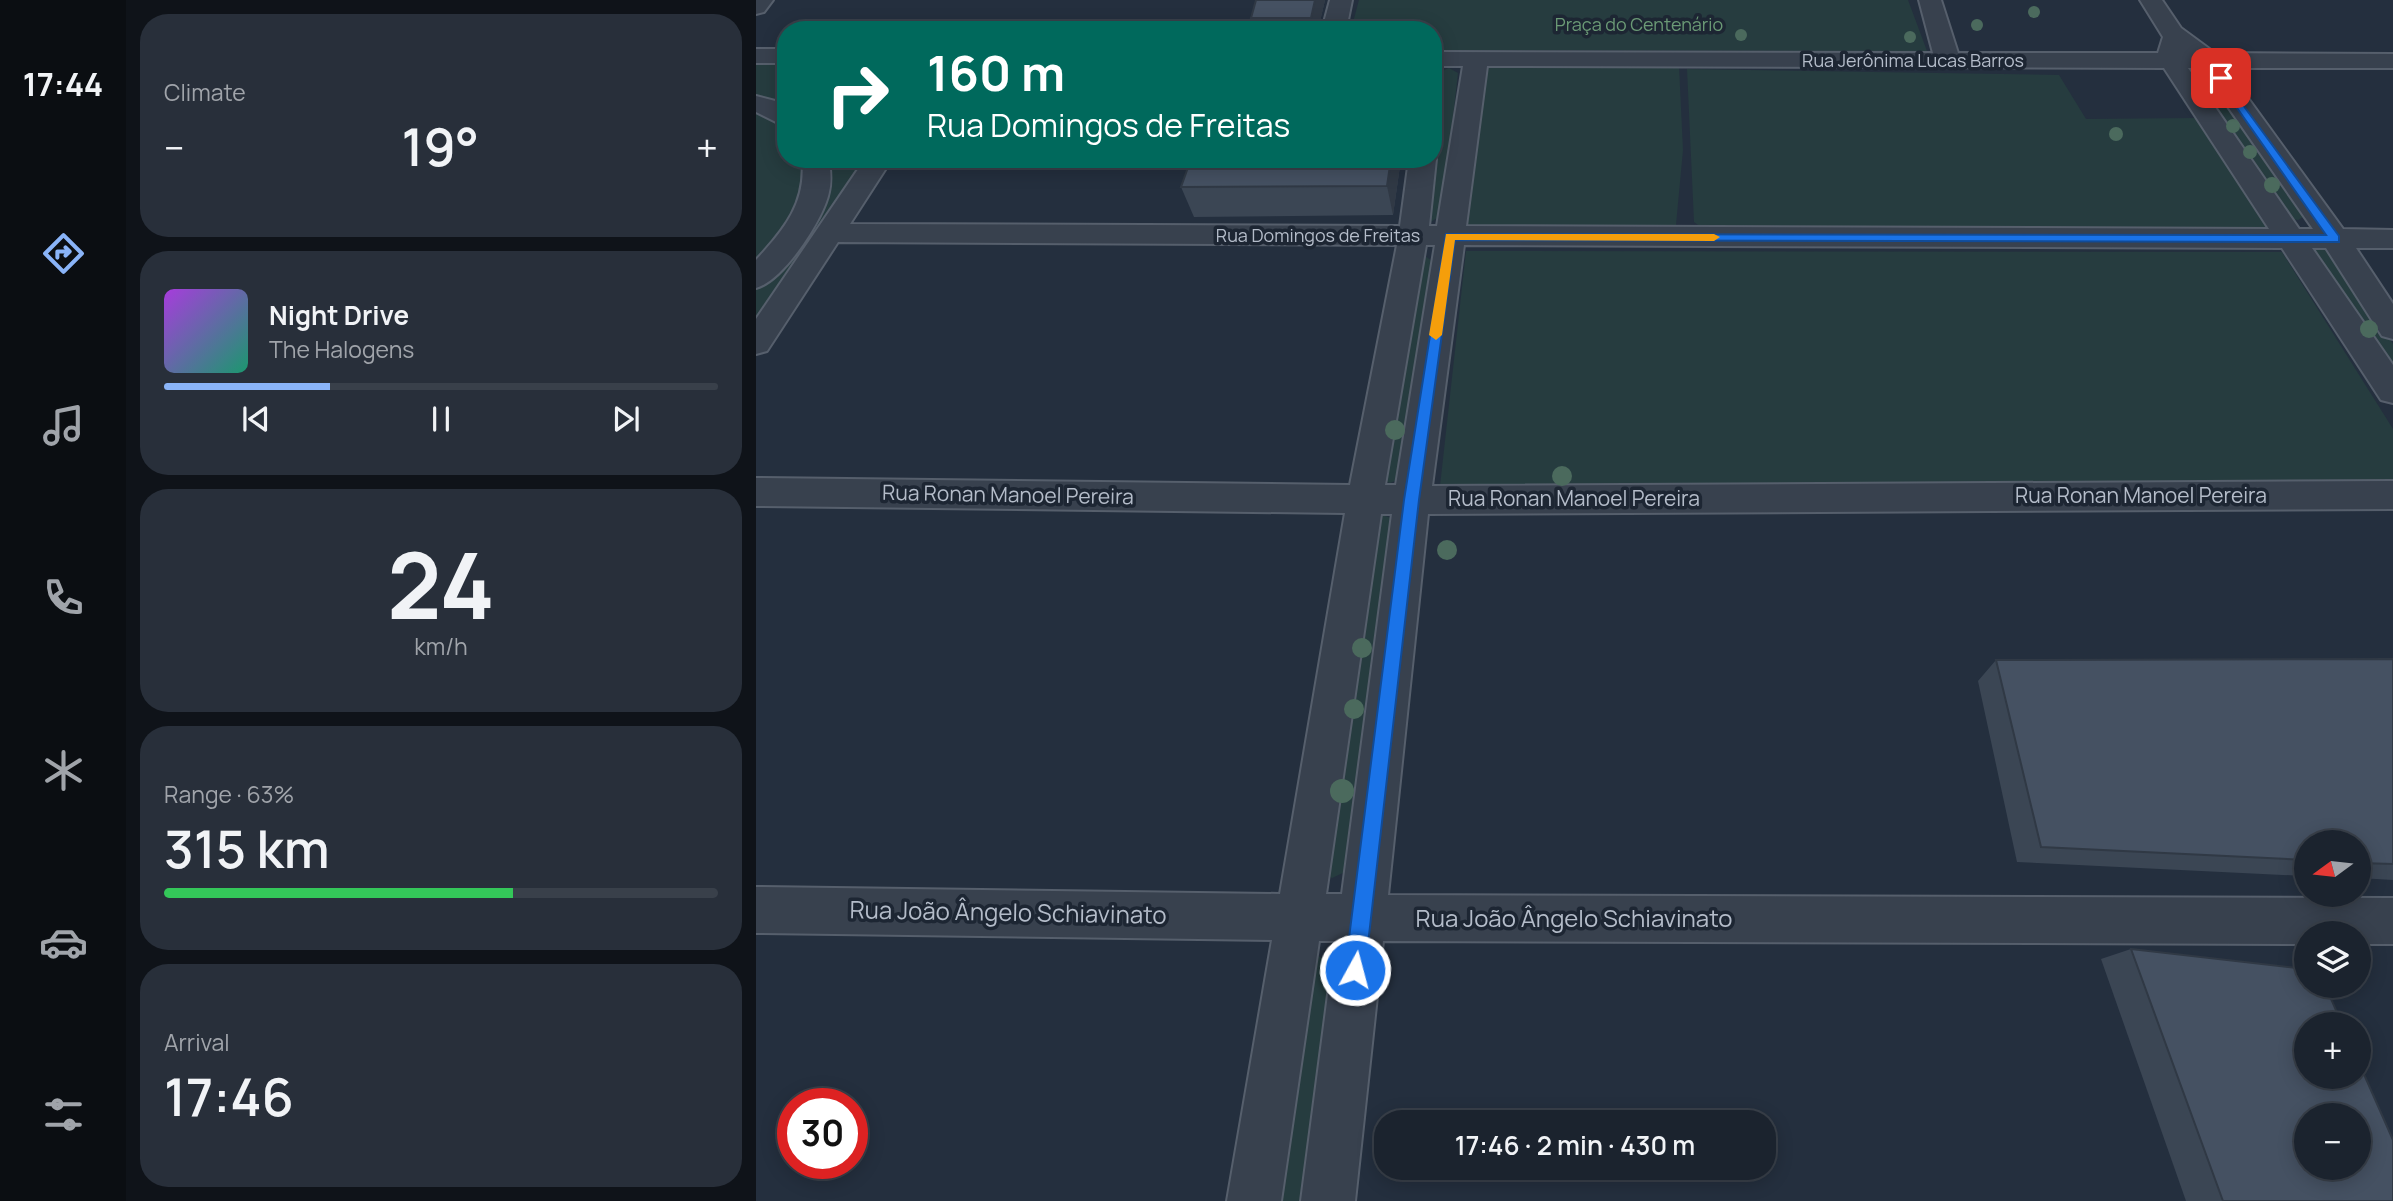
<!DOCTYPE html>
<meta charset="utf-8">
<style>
:root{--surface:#1b232e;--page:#282f3a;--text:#f1f3f6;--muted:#a0a4aa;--line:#39404a;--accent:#8ab4f8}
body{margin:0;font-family:Manrope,sans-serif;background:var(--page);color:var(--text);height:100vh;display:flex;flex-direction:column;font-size:26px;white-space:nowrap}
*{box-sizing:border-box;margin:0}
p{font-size:23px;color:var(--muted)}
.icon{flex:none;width:38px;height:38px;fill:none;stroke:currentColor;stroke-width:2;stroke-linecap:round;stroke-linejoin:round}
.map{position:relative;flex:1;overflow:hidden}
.side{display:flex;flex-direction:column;gap:14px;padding:14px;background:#0f1319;width:630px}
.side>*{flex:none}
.banner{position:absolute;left:21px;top:21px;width:665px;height:147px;border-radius:28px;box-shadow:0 4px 18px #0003,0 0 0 2px var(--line);background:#00695c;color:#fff;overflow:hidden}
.needle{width:46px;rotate:255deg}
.controls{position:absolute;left:1538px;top:830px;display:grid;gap:14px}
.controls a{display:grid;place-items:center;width:77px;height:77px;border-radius:50%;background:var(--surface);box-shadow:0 4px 18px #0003,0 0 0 2px var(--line);font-size:35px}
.speed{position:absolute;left:21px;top:1088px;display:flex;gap:14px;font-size:35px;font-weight:700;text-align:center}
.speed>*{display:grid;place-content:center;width:91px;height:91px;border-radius:50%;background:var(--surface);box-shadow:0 4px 18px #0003,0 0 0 2px var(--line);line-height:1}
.speed .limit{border:10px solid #d22;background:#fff;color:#111}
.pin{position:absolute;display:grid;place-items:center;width:60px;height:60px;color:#fff;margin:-30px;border-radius:14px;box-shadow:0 4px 10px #0006}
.me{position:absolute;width:77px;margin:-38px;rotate:7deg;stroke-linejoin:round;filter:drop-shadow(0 0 5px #0008)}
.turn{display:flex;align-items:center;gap:24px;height:147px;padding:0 35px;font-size:32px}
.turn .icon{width:91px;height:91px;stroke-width:2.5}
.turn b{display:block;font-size:49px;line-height:60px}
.big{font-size:52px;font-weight:600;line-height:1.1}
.side .tile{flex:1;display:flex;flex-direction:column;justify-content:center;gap:10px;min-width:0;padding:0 24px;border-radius:28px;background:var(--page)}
.side .dial{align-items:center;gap:0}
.dial b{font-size:91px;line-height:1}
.song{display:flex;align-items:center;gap:21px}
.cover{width:84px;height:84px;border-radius:10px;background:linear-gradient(135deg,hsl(280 70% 55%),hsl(160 70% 35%))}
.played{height:7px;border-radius:4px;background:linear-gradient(90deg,var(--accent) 30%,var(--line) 30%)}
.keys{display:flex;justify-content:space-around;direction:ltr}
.heat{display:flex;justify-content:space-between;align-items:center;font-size:38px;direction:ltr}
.charge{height:10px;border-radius:5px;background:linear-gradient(90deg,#34c759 63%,var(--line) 0)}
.trip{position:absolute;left:618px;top:1110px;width:402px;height:70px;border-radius:28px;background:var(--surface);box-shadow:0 4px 18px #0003,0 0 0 2px var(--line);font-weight:600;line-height:70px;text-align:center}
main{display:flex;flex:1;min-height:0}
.dock{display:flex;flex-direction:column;width:126px;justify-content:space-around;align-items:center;background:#0b0e12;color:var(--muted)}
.dock .icon{width:49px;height:49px}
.dock .selected{color:var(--accent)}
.dock b{font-size:32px;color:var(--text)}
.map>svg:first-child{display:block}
</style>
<main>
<nav class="dock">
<b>17:44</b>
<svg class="icon selected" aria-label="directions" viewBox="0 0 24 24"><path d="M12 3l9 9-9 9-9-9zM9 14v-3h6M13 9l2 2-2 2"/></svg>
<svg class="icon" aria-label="music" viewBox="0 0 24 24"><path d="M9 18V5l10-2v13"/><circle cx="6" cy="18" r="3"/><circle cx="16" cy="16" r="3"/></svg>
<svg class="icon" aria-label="phone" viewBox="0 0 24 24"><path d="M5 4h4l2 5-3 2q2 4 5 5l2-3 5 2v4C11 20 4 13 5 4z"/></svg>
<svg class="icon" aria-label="climate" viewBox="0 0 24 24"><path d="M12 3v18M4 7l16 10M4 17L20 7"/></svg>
<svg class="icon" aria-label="car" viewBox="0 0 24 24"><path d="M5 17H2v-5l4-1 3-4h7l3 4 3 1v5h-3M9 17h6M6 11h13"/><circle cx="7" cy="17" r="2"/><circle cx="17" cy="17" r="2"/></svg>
<svg class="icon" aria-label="filters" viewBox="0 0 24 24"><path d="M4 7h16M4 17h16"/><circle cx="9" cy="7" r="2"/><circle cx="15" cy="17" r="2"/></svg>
</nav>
<section class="side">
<div class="tile"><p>Climate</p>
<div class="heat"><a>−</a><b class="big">19°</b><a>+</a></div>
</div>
<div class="tile">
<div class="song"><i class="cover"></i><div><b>Night Drive</b><p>The Halogens</p></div></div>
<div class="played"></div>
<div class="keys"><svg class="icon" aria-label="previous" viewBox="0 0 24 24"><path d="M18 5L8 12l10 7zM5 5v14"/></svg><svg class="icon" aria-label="pause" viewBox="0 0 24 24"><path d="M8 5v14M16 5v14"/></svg><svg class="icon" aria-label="next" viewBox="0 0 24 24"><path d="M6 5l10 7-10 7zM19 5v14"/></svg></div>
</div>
<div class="tile dial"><b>24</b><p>km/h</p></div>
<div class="tile"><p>Range · 63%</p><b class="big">315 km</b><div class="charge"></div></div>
<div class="tile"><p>Arrival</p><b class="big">17:46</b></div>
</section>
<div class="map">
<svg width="1637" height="1201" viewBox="0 0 1637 1201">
<rect width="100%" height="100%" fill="#242f3e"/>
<!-- green -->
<g fill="#263c3f">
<polygon points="603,0 1152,0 1171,51 677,50 677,30 595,30"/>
<polygon points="0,64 30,64 30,159 109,159 0,321"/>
<polygon points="923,66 927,150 920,225 709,229 732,67"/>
<polygon points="693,68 702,73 686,215 673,223 681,73"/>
<polygon points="1432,68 1446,68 1548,213 1547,217 1542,220 1531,218 1431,71"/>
<polygon points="931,69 1303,75 1330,119 1439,118 1514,231 949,230 938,222"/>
<polygon points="1566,246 1574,251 1637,344 1637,386 1550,247"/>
<polygon points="710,251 1526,252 1637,429 1637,480 684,486"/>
<polygon points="665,253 676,261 651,471 646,478 634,483 626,479"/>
<polygon points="623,514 635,518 639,525 591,871 576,878 565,872"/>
<polygon points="562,956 577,963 555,1201 508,1201 549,965"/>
</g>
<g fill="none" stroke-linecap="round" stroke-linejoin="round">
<defs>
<g id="minor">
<polygon points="0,0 17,0 8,12 0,14"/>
<polygon points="574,0 596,0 590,30 566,30"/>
<path d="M1163,0H1185L1202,53H1402L1407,37L1384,0H1406L1425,28L1459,53L1637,54V68H1470L1587,229L1637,230V248H1600L1637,304V339L1626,336L1570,248H1556L1637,365V403L1625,400L1526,248L708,245L676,486L1637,481V509L672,514L632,895L1637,898V944H1603V933H1550V944L627,941L599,1201H545L579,941H563L525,1201H471L516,940L0,933V887L524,894L589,513L0,506V478L594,485L641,245L82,242L11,351L0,354V319L109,159H136L94,224L644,226L653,159H677V154L680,159L673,226H681L707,66H677V52L1177,53ZM731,66L1408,68L1513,229L710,226ZM1432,68H1445L1557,229H1543ZM670,245H679L640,485H629ZM625,514H636L586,894H570Z"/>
<rect x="0" y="49" width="30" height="14"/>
<polygon points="0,96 23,102 30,107 30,127 0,112"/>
<path d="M46,159H73C74,170 76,180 73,192C68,219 27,281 0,288V260C28,230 51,202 46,159Z"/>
</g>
</defs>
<!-- minor casing -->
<use href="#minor" stroke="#565f6c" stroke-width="4"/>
<!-- minor -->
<use href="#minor" fill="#38414e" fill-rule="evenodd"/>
</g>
<!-- trees -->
<g fill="#4b6a5d">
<circle cx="1278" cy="12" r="6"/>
<circle cx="1221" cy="25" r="6"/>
<circle cx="985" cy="35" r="6"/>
<circle cx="1154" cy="37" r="6"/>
<circle cx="1453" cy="93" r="7"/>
<circle cx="1477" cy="126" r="7"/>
<circle cx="1360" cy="134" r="7"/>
<circle cx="1494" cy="152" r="7"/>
<circle cx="1516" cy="185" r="8"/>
<circle cx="1613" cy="329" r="9"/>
<circle cx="639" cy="430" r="10"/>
<circle cx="806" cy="476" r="10"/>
<circle cx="691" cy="550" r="10"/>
<circle cx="606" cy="648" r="10"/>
<circle cx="598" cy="709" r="10"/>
<circle cx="586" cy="791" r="12"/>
</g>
<!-- wall -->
<g fill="#3b4654">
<polygon points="500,0 569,0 562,30 498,30 495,18"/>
<polygon points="645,159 637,215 438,217 425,187"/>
<polygon points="1637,659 1637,880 1603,878 1603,842 1550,842 1550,876 1261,862 1222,681 1240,660"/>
<polygon points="1375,949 1637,1201 1430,1201 1345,959"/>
</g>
<!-- shaded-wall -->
<g fill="#303945">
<polygon points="559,0 569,0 562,30 558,30 555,18"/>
<polygon points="635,159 645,159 637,215 631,186"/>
</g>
<!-- building -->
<g fill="#455162" stroke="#303945" stroke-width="2" fill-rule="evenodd">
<polygon points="500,0 559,0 555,18 495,18"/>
<polygon points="435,159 635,159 631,186 425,187"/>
<polygon points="1637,659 1637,864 1603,863 1603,842 1550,842 1550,860 1285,847 1240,660"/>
<path d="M1375,949L1550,969V985H1569L1586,1024H1550V1076H1603V1063L1637,1140V1201H1467ZM1550,1115H1603V1167H1550Z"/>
</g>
<!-- route -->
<polygon fill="#1a73e8" stroke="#114b97" stroke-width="2" points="1465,75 1583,236 1583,242 699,240 663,500 609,970 606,977 599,980 592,977 589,970 648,500 690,234 1570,235 1460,78"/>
<!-- slow -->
<polygon fill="#f59e0b" points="690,234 958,234 964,237 958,241 699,240 686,335 680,340 673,335"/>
<g text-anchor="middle" stroke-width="7" stroke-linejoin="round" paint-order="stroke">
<!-- far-park labels -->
<g font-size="18" fill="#6b9a76" stroke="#1d2633">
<text x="883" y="31">Praça do Centenário</text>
</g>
<!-- far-street labels -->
<g font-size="18" fill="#b4bcc9" stroke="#1d2633">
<text x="1157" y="67">Rua Jerônima Lucas Barros</text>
<text x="562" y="242">Rua Domingos de Freitas</text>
</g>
<!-- street labels -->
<g font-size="21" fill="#b4bcc9" stroke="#1d2633">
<text transform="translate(252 495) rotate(1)" y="7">Rua Ronan Manoel Pereira</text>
<text x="1385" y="503">Rua Ronan Manoel Pereira</text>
<text x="818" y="506">Rua Ronan Manoel Pereira</text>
</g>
<!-- near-street labels -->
<g font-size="24" fill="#b4bcc9" stroke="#1d2633">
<text transform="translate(252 913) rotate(1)" y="8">Rua João Ângelo Schiavinato</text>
<text x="818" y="927">Rua João Ângelo Schiavinato</text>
</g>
</g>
</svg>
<div class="controls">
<a><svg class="needle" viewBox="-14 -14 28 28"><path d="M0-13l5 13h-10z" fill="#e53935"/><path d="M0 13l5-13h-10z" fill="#a0a4aa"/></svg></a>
<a><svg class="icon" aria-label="layers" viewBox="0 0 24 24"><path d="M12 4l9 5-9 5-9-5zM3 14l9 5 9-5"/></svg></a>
<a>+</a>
<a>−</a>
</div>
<div class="speed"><div class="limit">30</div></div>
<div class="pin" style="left:1465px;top:78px;background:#d93025"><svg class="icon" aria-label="arrive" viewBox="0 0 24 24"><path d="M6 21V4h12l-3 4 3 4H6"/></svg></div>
<svg class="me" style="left:599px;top:970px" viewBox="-20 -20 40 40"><circle r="17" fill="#1a73e8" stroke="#fff" stroke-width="3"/><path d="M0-11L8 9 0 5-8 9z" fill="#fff"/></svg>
<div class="trip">17:46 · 2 min · 430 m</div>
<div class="banner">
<div class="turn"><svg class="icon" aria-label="right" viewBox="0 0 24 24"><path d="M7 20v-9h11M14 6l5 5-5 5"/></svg><div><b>160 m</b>Rua Domingos de Freitas</div></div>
</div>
</div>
</main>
